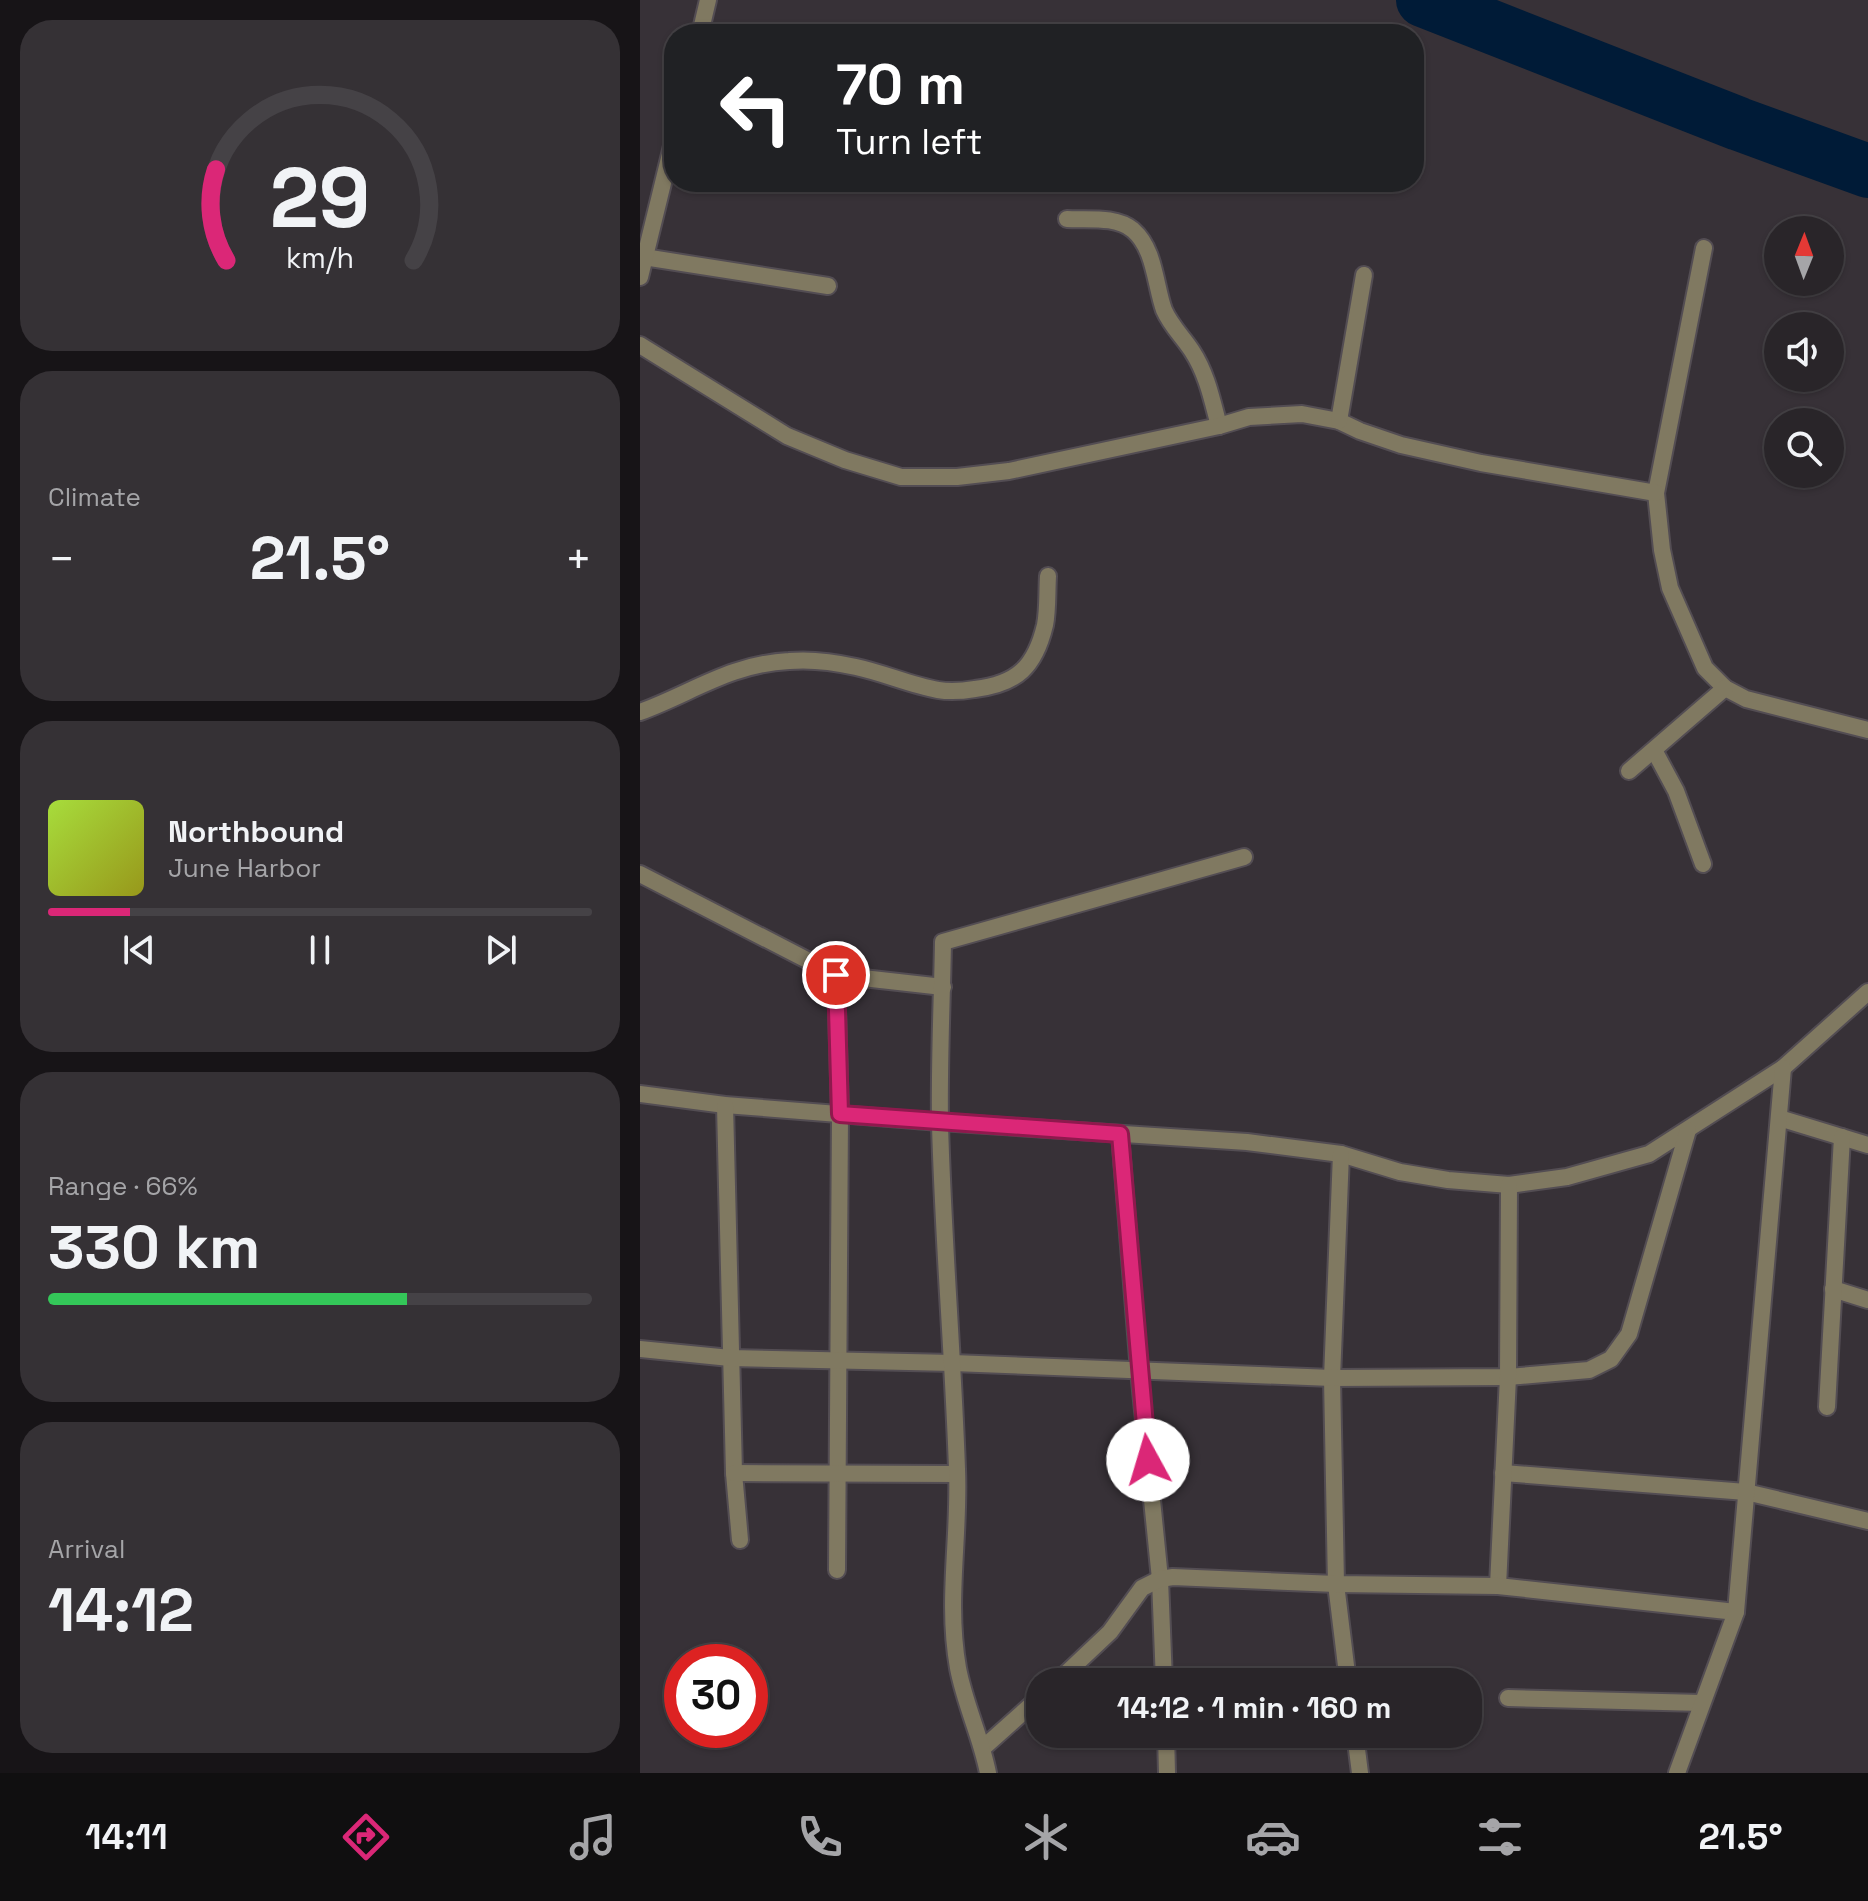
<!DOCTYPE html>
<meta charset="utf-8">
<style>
:root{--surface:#292529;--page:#353135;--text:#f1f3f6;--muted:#a5a5a8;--line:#454246;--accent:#db2777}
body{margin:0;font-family:"Space Grotesk",sans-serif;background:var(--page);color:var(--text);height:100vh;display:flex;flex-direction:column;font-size:30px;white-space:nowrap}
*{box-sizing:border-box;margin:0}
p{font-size:26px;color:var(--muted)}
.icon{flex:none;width:44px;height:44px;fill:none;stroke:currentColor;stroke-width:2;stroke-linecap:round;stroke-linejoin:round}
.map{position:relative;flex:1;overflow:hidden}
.side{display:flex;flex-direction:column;gap:20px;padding:20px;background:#171417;width:640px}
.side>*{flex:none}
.banner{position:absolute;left:24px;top:24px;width:760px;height:168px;border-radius:32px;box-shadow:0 2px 6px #0004,0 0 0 2px var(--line);background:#202124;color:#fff;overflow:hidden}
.needle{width:52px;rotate:1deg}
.tools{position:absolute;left:1124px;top:216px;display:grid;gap:16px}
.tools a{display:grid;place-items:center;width:80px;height:80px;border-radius:50%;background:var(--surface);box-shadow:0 2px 6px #0004,0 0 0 2px var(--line);font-size:40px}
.speed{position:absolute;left:24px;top:1644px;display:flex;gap:16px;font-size:40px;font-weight:700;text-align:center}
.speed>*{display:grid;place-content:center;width:104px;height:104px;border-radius:50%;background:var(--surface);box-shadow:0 2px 6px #0004,0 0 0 2px var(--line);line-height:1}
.speed .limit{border:12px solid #d22;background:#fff;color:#111}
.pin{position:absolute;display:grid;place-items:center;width:68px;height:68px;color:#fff;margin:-34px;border:4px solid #fff;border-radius:50%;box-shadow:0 2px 8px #0007}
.me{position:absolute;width:88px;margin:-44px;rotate:354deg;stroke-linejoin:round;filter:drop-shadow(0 0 6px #0008)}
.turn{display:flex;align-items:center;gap:28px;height:168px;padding:0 40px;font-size:36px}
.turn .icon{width:104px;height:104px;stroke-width:2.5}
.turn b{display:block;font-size:56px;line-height:68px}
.big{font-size:60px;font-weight:700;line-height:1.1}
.side .widget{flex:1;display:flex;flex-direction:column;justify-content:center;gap:12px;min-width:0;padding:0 28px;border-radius:32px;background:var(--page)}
.side .dial{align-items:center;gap:0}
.dial svg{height:208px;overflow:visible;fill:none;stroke:var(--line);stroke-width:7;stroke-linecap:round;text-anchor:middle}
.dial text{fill:var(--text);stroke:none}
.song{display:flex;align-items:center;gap:24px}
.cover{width:96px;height:96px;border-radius:12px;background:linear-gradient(135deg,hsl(80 70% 55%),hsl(60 70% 35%))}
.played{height:8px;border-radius:4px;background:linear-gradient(90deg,var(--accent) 15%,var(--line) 15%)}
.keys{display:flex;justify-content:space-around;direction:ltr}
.heat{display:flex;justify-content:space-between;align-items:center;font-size:44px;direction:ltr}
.charge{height:12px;border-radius:6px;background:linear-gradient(90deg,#34c759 66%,var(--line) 0)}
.trip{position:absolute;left:386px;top:1668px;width:456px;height:80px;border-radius:32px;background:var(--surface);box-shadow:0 2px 6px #0004,0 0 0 2px var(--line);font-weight:700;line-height:80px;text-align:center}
.tabs{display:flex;height:128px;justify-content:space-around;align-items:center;background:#100f10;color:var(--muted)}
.tabs .icon{width:56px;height:56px}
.tabs .current{color:var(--accent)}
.tabs b{font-size:36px;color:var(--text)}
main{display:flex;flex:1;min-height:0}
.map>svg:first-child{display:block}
</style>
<main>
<section class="side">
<div class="widget dial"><svg viewBox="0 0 100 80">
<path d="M14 69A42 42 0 1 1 86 69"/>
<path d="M14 69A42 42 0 0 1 10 34" stroke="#db2777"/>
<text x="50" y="56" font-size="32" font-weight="700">29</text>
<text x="50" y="72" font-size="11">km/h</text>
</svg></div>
<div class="widget"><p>Climate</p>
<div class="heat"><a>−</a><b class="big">21.5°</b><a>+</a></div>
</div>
<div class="widget">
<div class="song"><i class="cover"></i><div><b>Northbound</b><p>June Harbor</p></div></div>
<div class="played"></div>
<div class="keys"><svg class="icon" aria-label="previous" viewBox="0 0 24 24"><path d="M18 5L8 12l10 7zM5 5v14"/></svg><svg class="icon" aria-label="pause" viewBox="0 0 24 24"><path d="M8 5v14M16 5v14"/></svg><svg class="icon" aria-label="next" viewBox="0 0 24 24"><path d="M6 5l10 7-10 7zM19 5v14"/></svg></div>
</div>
<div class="widget"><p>Range · 66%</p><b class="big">330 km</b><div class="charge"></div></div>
<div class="widget"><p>Arrival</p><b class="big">14:12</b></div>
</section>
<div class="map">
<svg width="1228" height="1773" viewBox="0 0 1228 1773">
<rect width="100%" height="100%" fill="#373137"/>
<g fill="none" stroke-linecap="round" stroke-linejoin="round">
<!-- river -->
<polyline stroke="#001b37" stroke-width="54" points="783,0 1099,124 1228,171"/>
<defs>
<g id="street">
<polyline points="60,34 68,0"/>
<path d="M427,219C449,220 476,216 493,230C515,249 515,285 524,310C531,326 543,337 552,351C567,374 572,400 579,426"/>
<polyline points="1064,248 1016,493 1022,550 1030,588 1065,668 1085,688 1106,699 1228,730"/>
<polyline points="4,257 188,286"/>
<polyline points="0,277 34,138"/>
<polyline points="0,345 147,436 205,460 261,477 317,477 369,471 579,426 609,417 662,414 699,421 720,431 761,445 841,463 1016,493"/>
<polyline points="699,421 724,275"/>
<path d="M0,712C52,693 90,664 149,661C171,659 194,662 216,667C244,673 270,685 298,690C310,692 323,691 335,689C377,684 395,667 405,625C408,610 407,592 408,576"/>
<polyline points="1014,750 1036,791 1063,864"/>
<polyline points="989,771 1085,688"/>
<polyline points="0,874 196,975 303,987"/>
<polyline points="196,975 200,1114 197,1570"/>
<polyline points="0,1094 85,1105 300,1122 607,1142 701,1154 760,1172 808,1180 869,1185 927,1177 1009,1154 1143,1068 1228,992"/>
<polyline points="85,1105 94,1473 100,1540"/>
<polyline points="1139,1118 1228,1145"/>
<polyline points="480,1134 499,1371 520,1579 524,1682"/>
<polyline points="701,1154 692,1378 696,1584 708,1682"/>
<polyline points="1193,1289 1228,1300"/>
<polyline points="0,1349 90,1358 313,1363 692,1378 868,1377 949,1370 971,1359 989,1334 1048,1130"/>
<polyline points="1187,1407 1202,1137"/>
<polyline points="94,1473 317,1474"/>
<polyline points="863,1473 1106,1492 1228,1521"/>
<polyline points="858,1586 868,1377 869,1185"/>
<polyline points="417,1682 470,1632 502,1588 520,1579 533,1577 696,1584 858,1586 1096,1612"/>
<polyline points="868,1698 1062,1703"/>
<polyline points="526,1734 527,1773"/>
<polyline points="715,1734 720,1773"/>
<polyline points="343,1748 400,1697"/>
<path d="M348,1773C341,1737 325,1705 318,1668C306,1600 320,1536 317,1469C313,1354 303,1239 300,1124C299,1063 302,1002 303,942L604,857"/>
<polyline points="1037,1773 1096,1612 1143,1068"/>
</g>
</defs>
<!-- street casing -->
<use href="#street" stroke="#534d53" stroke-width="20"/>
<!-- street -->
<use href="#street" stroke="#807961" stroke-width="16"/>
</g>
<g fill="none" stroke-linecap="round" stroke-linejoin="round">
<defs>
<polyline id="route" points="196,975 200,1114 480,1134 508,1460"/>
</defs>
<!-- route casing -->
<use href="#route" stroke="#8e194d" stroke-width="20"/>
<!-- route -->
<use href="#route" stroke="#db2777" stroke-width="14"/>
</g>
</svg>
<div class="tools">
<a><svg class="needle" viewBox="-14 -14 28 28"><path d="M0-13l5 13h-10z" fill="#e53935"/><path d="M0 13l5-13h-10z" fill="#a5a5a8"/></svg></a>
<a><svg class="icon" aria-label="sound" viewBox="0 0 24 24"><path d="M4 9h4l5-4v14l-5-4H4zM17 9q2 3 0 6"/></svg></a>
<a><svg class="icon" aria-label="search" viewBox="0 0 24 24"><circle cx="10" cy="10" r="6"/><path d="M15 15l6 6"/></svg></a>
</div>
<div class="speed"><div class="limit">30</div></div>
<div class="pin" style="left:196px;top:975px;background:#d93025"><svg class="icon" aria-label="arrive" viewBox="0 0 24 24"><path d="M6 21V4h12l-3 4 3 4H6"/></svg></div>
<svg class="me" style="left:508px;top:1460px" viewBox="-20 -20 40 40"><circle r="19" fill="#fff"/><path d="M0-13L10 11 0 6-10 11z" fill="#db2777"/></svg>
<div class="trip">14:12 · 1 min · 160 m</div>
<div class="banner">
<div class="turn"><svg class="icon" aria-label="left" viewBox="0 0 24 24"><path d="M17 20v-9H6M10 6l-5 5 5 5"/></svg><div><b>70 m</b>Turn left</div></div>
</div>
</div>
</main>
<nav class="tabs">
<b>14:11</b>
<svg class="icon current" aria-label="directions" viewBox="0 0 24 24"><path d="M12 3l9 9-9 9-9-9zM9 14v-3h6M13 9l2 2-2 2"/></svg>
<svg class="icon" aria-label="music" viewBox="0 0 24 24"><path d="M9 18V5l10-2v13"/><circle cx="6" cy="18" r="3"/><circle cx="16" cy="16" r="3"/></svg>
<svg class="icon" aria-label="phone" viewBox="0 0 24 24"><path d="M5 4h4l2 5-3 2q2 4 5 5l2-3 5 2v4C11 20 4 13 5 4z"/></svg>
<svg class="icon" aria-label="climate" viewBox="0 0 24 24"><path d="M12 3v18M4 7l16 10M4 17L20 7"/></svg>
<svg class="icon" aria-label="car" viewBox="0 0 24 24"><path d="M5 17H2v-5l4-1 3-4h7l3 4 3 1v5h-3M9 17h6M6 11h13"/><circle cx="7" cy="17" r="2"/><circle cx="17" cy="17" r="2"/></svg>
<svg class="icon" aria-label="filters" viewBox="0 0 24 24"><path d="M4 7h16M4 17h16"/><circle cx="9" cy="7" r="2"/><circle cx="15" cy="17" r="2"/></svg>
<b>21.5°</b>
</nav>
